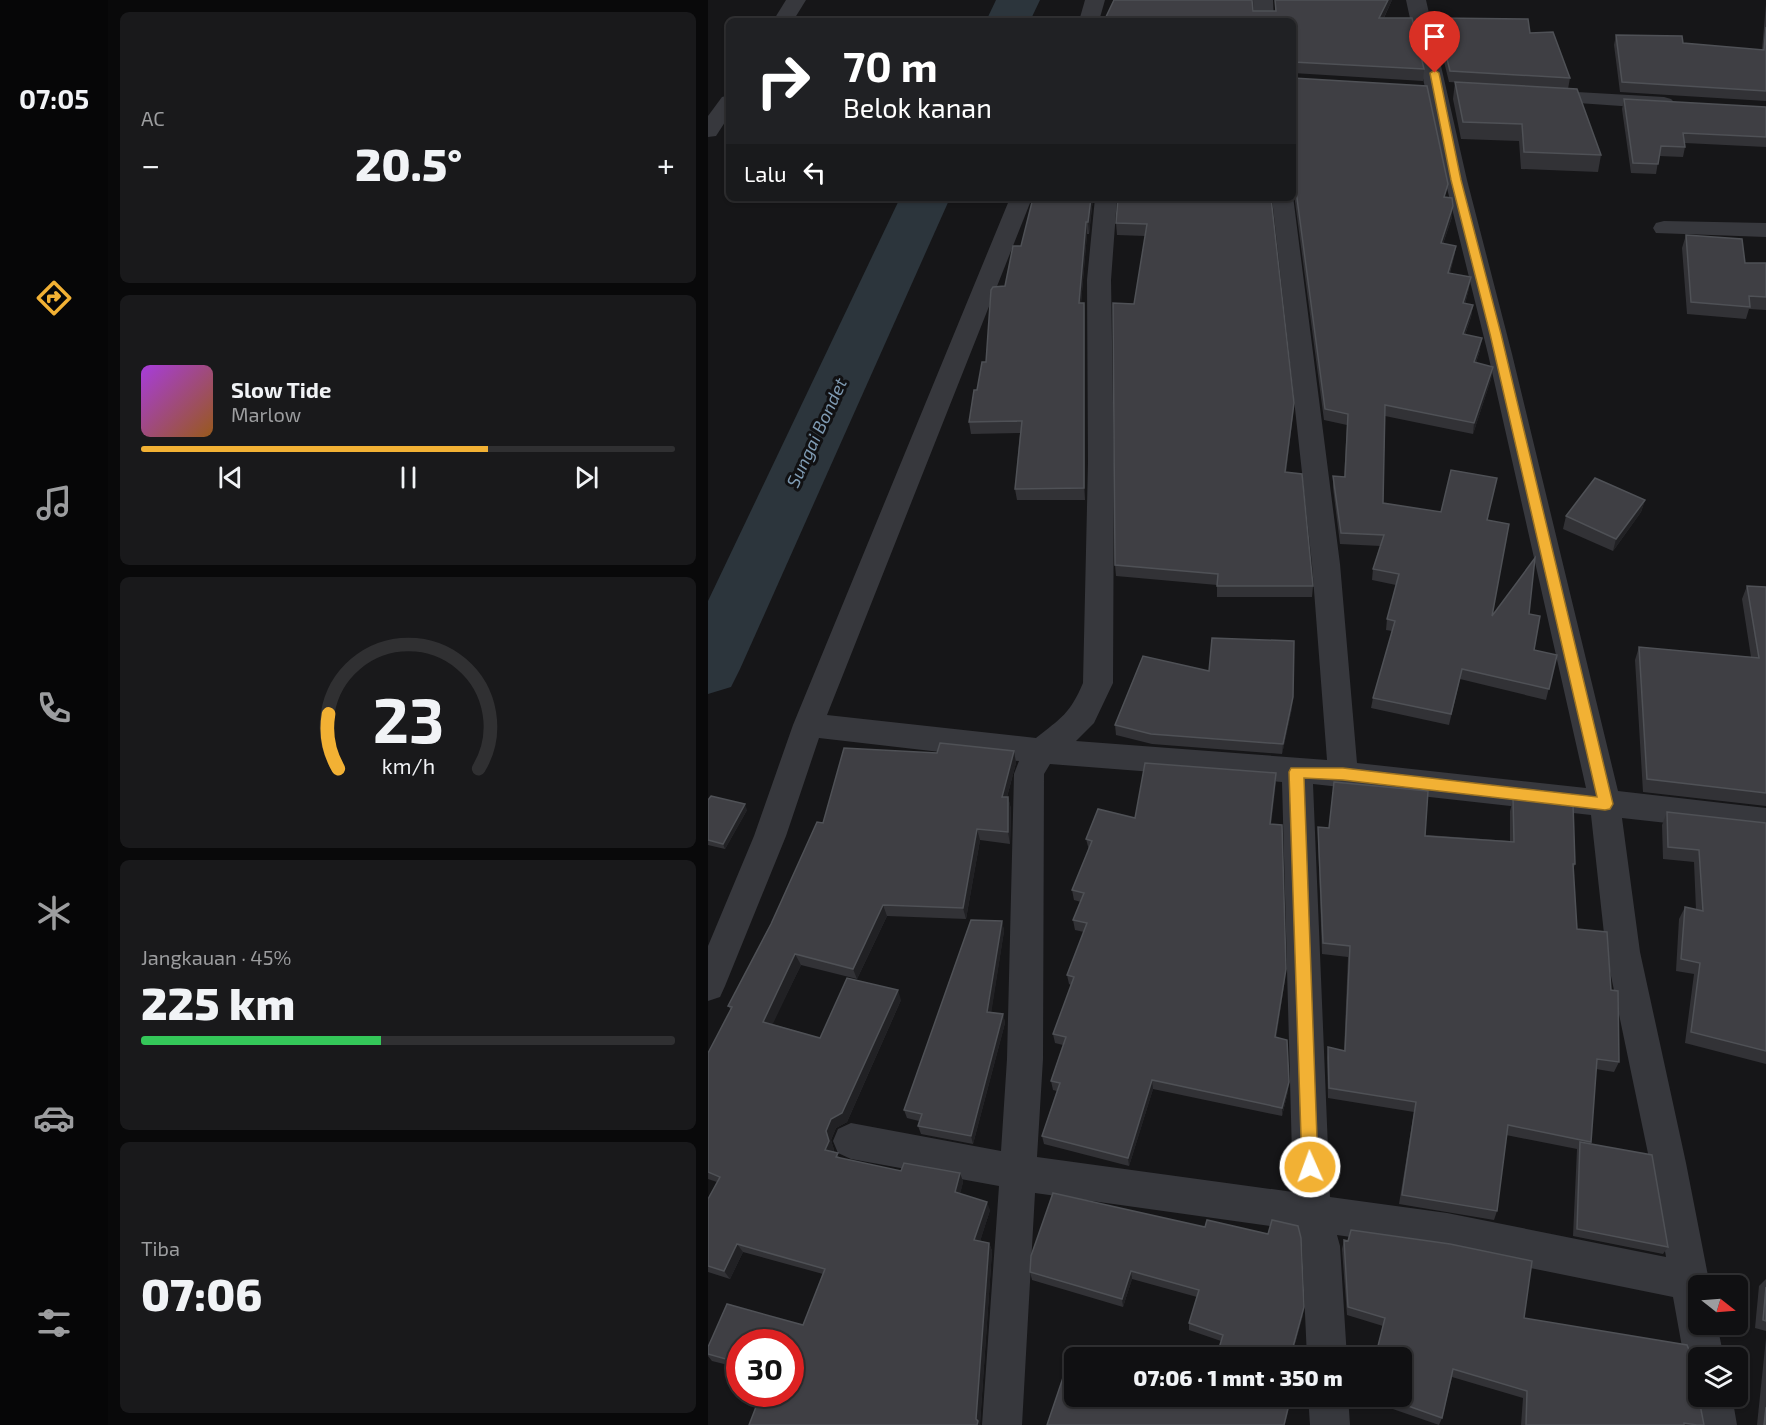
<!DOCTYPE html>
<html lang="id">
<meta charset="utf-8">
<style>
:root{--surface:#101012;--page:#19191b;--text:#f1f3f6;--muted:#9c9d9f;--line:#303032;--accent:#f2b134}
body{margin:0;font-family:"Exo 2",sans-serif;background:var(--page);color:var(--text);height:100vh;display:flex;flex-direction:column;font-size:22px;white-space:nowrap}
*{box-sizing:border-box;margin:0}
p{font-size:20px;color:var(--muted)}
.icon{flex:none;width:33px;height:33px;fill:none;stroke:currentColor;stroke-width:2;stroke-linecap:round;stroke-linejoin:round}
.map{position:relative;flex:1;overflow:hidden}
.drawer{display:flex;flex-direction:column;gap:12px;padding:12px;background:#09090a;width:600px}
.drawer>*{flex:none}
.top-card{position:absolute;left:18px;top:18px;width:570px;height:183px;border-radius:9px;box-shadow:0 2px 4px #0004,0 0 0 2px var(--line);background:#202124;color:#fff;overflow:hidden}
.needle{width:39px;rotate:107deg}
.fabs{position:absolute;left:980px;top:1275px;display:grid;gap:12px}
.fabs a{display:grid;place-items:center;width:60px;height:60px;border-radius:9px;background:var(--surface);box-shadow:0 2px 4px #0004,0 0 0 2px var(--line);font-size:30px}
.speed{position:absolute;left:18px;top:1329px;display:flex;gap:12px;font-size:30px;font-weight:700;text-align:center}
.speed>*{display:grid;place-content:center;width:78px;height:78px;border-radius:50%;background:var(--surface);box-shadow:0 2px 4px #0004,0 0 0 2px var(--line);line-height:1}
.speed .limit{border:9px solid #d22;background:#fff;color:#111}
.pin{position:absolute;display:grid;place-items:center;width:51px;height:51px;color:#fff;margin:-62px -26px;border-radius:50% 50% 50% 0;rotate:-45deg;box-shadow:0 0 6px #0007}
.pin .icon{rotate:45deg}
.me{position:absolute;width:66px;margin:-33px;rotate:358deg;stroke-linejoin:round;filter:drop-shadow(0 0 4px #0008)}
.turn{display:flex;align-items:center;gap:21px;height:126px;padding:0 18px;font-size:27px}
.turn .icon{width:78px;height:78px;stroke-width:2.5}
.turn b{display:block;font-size:42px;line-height:51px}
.then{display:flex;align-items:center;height:57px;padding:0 18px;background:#0003;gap:12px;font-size:22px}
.big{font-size:45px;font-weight:800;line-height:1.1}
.drawer .tile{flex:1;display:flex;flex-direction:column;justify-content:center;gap:9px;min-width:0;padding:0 21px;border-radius:9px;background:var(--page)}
.drawer .dial{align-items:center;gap:0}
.dial svg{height:156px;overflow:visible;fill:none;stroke:var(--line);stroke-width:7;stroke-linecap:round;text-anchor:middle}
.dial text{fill:var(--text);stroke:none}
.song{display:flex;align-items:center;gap:18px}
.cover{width:72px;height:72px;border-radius:9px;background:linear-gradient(135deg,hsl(280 70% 55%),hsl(30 70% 35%))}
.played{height:6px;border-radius:3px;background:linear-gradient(90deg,var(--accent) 65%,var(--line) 65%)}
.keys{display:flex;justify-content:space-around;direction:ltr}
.heat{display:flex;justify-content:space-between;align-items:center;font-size:33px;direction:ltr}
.charge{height:9px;border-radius:4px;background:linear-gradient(90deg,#34c759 45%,var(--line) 0)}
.trip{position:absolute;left:356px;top:1347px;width:348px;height:60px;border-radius:9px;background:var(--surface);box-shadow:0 2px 4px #0004,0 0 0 2px var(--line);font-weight:800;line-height:60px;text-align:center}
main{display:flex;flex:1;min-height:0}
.menu{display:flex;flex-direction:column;width:108px;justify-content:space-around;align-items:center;background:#060607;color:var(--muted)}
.menu .icon{width:42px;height:42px}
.menu .selected{color:var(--accent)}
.menu b{font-size:27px;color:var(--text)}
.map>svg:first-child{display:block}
</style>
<main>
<nav class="menu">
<b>07:05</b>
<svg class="icon selected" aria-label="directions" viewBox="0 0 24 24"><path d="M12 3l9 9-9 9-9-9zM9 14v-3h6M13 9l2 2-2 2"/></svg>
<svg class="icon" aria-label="music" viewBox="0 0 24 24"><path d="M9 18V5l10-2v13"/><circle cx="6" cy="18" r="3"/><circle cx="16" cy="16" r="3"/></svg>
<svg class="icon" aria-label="phone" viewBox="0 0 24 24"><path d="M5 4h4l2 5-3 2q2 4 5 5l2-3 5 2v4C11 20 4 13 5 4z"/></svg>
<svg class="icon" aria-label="climate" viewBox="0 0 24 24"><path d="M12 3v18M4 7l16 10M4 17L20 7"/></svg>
<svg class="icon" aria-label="car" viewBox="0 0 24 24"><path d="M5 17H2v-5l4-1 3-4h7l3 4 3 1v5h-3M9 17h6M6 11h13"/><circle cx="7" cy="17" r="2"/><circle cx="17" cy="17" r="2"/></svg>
<svg class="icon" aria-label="filters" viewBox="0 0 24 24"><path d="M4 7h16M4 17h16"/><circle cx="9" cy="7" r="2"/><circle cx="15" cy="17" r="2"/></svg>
</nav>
<section class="drawer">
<div class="tile"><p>AC</p>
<div class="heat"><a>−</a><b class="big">20.5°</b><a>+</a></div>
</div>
<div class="tile">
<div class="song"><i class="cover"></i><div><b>Slow Tide</b><p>Marlow</p></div></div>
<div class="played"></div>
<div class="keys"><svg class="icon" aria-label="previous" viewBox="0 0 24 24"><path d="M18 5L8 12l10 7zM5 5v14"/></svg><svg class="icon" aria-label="pause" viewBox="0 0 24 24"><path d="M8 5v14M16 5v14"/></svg><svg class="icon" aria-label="next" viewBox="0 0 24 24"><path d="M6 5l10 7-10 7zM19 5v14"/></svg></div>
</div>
<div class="tile dial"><svg viewBox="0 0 100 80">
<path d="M14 69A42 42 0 1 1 86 69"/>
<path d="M14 69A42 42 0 0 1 9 41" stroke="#f2b134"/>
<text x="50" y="56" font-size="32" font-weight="700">23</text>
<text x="50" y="72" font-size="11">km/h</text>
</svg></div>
<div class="tile"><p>Jangkauan · 45%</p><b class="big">225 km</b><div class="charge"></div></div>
<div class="tile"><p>Tiba</p><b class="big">07:06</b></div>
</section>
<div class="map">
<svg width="1058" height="1425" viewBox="0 0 1058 1425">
<rect width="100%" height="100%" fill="#161618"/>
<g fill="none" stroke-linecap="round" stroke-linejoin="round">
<!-- river -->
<g fill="#2c353c" fill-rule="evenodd">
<polygon points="288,0 332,0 322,21 278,21"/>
<polygon points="192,198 242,198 32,669 23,687 0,694 0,601"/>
</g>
<!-- street -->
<g fill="#37383d" fill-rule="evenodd">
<polygon points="78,0 98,0 85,21 65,21"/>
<polygon points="377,0 397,0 391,21 371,21"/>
<polygon points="545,0 565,0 566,21 546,21"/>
<path d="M698,0H718L759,180L804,354L910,791L1058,808V834L914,818L932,952L978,1163L1002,1286H990V1324H1009L1016,1358H990V1375L982,1372L976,1358L965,1297L739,1251L629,1235L632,1246L639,1358H599L594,1246L590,1230L327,1193L314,1425H274L291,1186L143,1159L130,1153L125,1141L130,1129L143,1123L293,1151L299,1059L306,774L311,761L111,738L78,836L17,986L12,997L0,1001V946L46,836L85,725L302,198H324L119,715L328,738C353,718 362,714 375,683L380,463L379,280L387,198H409L403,280L406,463L405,683L386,723L368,741L619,760L604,564L564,198L585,196L632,564L649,763L878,788L780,354L737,180ZM342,764L574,782L585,1192L329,1157L335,1059L336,774ZM605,784L883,815L898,952L942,1163L958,1257L739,1213L622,1197Z"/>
<polygon points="834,90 956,97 963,99 967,103 963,107 956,109 827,100 824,96 827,92"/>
<polygon points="21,95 21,116 8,136 0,137 0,116 14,97"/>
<polygon points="956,221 1058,223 1058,237 948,233 945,228 948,223"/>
<polygon points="990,1382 990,1396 1024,1396 1029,1425 989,1425 984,1396"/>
<polygon points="600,1396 640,1396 642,1425 602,1425"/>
</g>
</g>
<!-- wall -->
<g fill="#323236">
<polygon points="567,0 684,0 676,18 716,69 715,81 585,73 545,11 567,11"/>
<polygon points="1058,4 1058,101 912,92 906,45 908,35 975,43 1054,50"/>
<polygon points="729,18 822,33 862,78 860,89 893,155 890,172 813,169 811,141 753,139 745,99 747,82 795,85 741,82 728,29"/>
<polygon points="585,78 738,197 744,217 735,244 748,246 746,257 742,273 761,288 757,304 765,305 763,317 757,335 772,350 768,363 785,367 783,379 765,434 677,416 675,503 733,512 786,489 779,520 784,616 821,614 826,650 849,655 838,700 752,679 741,725 663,708 665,698 684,631 678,630 679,619 688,585 664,580 665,569 672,546 632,544 625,488 625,476 636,477 639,425 616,420 586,194 585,194"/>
<polygon points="916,99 1058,107 1058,147 977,143 977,147 975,157 951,156 948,174 923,173 914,109"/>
<polygon points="385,198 381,234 379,234 373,303 376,303 377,315 377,500 309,500 307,489 312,433 263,434 261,422 269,390 278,362 297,286 313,246"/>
<polygon points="563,198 586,403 585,414 578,472 605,586 604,597 509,597 509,585 408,576 407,565 426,304 437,236 409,235 408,223"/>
<polygon points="978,235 1037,263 1058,263 1058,310 1041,309 1038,319 979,314 974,248"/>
<polygon points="937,500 933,512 905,551 855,529 858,516"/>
<polygon points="1039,586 1058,587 1058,806 935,792 927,660 931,647 1043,657 1034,599"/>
<polygon points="584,708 574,754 444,744 408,735 407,725"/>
<polygon points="306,751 308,763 299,797 300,797 303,809 302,844 272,840 258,919 179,916 149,979 93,965 64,1024 112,1038 193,1000 139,1122 128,1128 123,1140 126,1150 126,1152 132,1158 193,1171 252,1173 255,1182 252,1193 282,1210 272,1241 281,1243 284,1251 272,1424 82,1394 32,1342 32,1368 4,1361 0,1356 0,1347 95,1325 115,1274 35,1252 22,1279 0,1272 0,1199 9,1182 0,1179 0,1053 23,1010 20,1006 115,823 229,753"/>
<polygon points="568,773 563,824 577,979 568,1038 580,1091 574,1116 445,1089 421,1166 336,1144 334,1136 349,1091 345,1090 343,1081 355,1045 347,1043 345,1034 363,985 361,984 359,975 376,932 367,930 365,920 373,902 366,900 364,890 381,850 378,839 427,818"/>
<polygon points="805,799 867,864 865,870 869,929 903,990 911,1062 906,1072 888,1069 883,1142 882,1144 960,1247 955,1254 865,1236 869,1149 798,1135 789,1211 786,1220 691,1204 706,1112 620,1098 619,1058 620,1047 636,1051 640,957 614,954 610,839 610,827 802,841 802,811"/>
<polygon points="0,800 39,810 17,849 0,845"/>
<polygon points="959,812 1058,823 1058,1064 977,1043 986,974 968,971 971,919 977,907 988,910 986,862 955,859 954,825"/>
<polygon points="294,921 296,931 283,1012 295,1014 297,1023 265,1144 213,1134 210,1126 211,1121 199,1118 196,1110"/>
<polygon points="345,1193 595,1315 583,1358 508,1358 513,1341 481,1330 481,1323 489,1297 424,1279 415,1307 324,1280 322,1272"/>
<polygon points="636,1240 816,1318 989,1389 996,1425 813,1425 815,1398 744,1377 734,1418 731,1425 656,1399 657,1396 693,1396 675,1326 639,1315 634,1249"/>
<polygon points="1058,1279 1058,1331 1047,1328 1051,1286"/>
<polygon points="1058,1338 1058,1425 1049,1425"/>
</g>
<!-- shaded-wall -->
<g fill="#212124">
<polygon points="680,0 684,0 670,30 671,18"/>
<polygon points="383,198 385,198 381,234 380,222"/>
<polygon points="745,206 744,217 731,255 733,243"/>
<polygon points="378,222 379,234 372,315 371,303"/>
<polygon points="748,246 746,257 738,284 740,273"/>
<polygon points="763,277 761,288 754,315 755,303"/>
<polygon points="376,303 377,315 377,500 376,488"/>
<polygon points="765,305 763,317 753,346 755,334"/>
<polygon points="774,338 772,350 764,374 766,362"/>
<polygon points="785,367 783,379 765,434 766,423"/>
<polygon points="586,403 585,414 577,484 577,472"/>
<polygon points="937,500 933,512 905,551 908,539"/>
<polygon points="585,697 584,708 574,754 575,744"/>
<polygon points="306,751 308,763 296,808 294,797"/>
<polygon points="568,773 568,784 562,835 562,824"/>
<polygon points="300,797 303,809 302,844 300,832"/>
<polygon points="37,804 39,810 17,849 15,844"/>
<polygon points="269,829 272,840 258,919 255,908"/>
<polygon points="175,905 179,916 149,979 145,969"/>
<polygon points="294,921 296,931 282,1021 279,1012"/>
<polygon points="87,954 93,965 61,1032 55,1022"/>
<polygon points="578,969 577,979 567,1047 567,1037"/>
<polygon points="190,990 193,1000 139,1122 128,1128 123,1140 126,1150 123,1159 117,1150 118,1131 123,1119"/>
<polygon points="295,1014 297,1023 265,1144 263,1136"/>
<polygon points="444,1080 445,1089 421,1166 420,1158"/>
<polygon points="581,1082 580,1091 574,1116 574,1108"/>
<polygon points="252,1173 255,1182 251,1200 247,1192"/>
<polygon points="279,1202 282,1210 270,1248 266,1240"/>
<polygon points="281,1243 284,1251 272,1424 273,1425 269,1425 268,1419"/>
<polygon points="29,1244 35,1252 22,1279 16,1271"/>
<polygon points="423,1271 424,1279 415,1307 414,1299"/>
<polygon points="596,1307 595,1315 583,1358 582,1358"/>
<polygon points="583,1396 584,1396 577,1425 576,1425"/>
</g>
<!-- building -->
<g fill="#3f3f44" stroke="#4f5156" stroke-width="1.5">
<polygon points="406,0 544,0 545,11 568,11 567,0 680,0 671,18 704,18 716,69 585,62 585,21 396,21"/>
<polygon points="729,18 820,19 822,33 845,32 862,78 742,71"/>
<polygon points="1058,27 1058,91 914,82 908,35 974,36 975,43 1056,50"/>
<polygon points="585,78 719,86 740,184 736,197 744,198 745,206 733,243 748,246 740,273 763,277 755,303 765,305 755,334 774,338 766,362 785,367 766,423 677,405 675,503 733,512 743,470 789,478 779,520 801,524 784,616 827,558 821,614 832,616 826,650 849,655 841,689 754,669 743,714 665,698 687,621 679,619 691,574 665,569 676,535 633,533 625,476 637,477 640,414 617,409 587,183 585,183"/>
<polygon points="747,82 869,89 893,155 816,152 814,124 755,122"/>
<polygon points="916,99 1058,107 1058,137 975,133 977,147 953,146 950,164 925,163"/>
<polygon points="325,198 383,198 380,222 378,222 371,303 376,303 376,488 307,489 314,421 261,422 266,390 269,390 274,362 278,362 283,290 285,287 297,286 305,246 313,246"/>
<polygon points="410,198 563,198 586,403 577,472 594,474 605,586 509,586 510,574 407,565 405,303 426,304 439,224 408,223"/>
<polygon points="978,235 1034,239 1037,263 1058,263 1058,297 1041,296 1042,307 983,302"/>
<polygon points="887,478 937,500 908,539 858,516"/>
<polygon points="1039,586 1058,587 1058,793 939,779 931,647 1051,658"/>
<polygon points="504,638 586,641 585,697 575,744 443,734 407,725 435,656 501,671"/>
<polygon points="232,743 306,751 294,797 300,797 300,832 269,829 255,908 175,905 145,969 87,954 55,1022 112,1038 139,978 190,990 134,1113 123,1119 118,1131 121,1141 117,1150 130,1153 128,1157 193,1171 196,1163 252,1173 247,1192 279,1202 266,1240 281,1243 268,1419 270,1421 269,1425 41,1425 53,1394 82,1394 82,1342 32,1342 32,1363 0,1354 0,1347 19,1304 95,1325 117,1269 29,1244 16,1271 0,1266 0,1199 12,1177 0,1172 0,1053 24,1007 20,1006 63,924 109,822 115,823 136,748 229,753"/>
<polygon points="437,763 568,773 562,824 574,825 578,969 567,1037 579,1040 581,1082 574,1108 444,1080 420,1158 334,1136 352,1083 343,1081 358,1037 345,1034 366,977 359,975 379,923 365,920 376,893 364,890 384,841 378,839 390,809 427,818"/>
<polygon points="626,782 720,791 717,836 806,842 805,799 865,804 867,864 865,864 869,929 899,932 903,990 910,991 911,1062 889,1059 883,1142 800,1125 789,1211 694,1195 708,1102 621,1088 620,1047 637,1051 642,946 615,943 610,827 621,828"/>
<polygon points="3,796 37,804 15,844 0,840 0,800"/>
<polygon points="959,812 1058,823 1058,1051 983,1032 992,963 973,959 977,907 995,911 991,850 960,847"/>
<polygon points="263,920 294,921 279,1012 295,1014 263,1136 210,1126 214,1114 196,1110"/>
<polygon points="872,1142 944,1155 960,1247 869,1229"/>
<polygon points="345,1193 497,1227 499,1220 560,1234 564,1220 590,1226 593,1238 596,1307 582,1358 508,1358 515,1335 481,1323 491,1290 423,1271 414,1299 322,1272 323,1256"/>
<polygon points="643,1230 742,1244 824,1261 816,1318 979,1345 987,1365 990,1367 990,1385 989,1389 996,1425 989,1425 976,1423 976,1425 818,1425 819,1391 745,1369 734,1418 672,1396 693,1396 693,1358 667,1358 677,1318 640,1307 636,1240 640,1241"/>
<polygon points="1058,1287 1058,1321 1055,1320"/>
<polygon points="363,1354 374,1358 366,1358 366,1396 583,1396 576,1425 339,1425"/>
<polygon points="1058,1407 1058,1425 1056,1425"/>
</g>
<!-- route -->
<polygon fill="#f2b134" stroke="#9d7322" stroke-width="1.5" points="727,70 731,73 753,180 793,334 905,804 902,809 897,810 635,780 596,778 610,1167 608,1173 602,1175 596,1173 594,1167 581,772 583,768 635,768 889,797 782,334 743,180 722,73"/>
<g text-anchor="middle" stroke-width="6" stroke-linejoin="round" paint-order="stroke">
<!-- water labels -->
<g font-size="18" font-style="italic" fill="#7f9bb3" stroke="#111113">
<text transform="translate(109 433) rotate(-65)" y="6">Sungai Bondet</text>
</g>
</g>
</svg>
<div class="fabs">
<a><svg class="needle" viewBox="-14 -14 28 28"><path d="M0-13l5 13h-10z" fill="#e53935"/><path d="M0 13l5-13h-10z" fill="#9c9d9f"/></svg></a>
<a><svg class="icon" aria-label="layers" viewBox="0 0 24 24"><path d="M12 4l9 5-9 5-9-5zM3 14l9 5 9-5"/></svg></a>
</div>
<div class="speed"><div class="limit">30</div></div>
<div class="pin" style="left:727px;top:73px;background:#d93025"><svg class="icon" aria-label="arrive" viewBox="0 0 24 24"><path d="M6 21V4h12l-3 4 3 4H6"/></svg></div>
<svg class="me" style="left:602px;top:1167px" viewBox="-20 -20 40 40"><circle r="17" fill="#f2b134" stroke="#fff" stroke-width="3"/><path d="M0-11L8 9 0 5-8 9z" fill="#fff"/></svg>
<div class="trip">07:06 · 1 mnt · 350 m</div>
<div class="top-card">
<div class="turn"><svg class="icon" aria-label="right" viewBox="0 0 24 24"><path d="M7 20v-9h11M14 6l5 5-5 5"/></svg><div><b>70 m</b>Belok kanan</div></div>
<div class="then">Lalu<svg class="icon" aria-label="left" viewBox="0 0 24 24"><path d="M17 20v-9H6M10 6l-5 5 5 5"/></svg></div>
</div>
</div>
</main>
